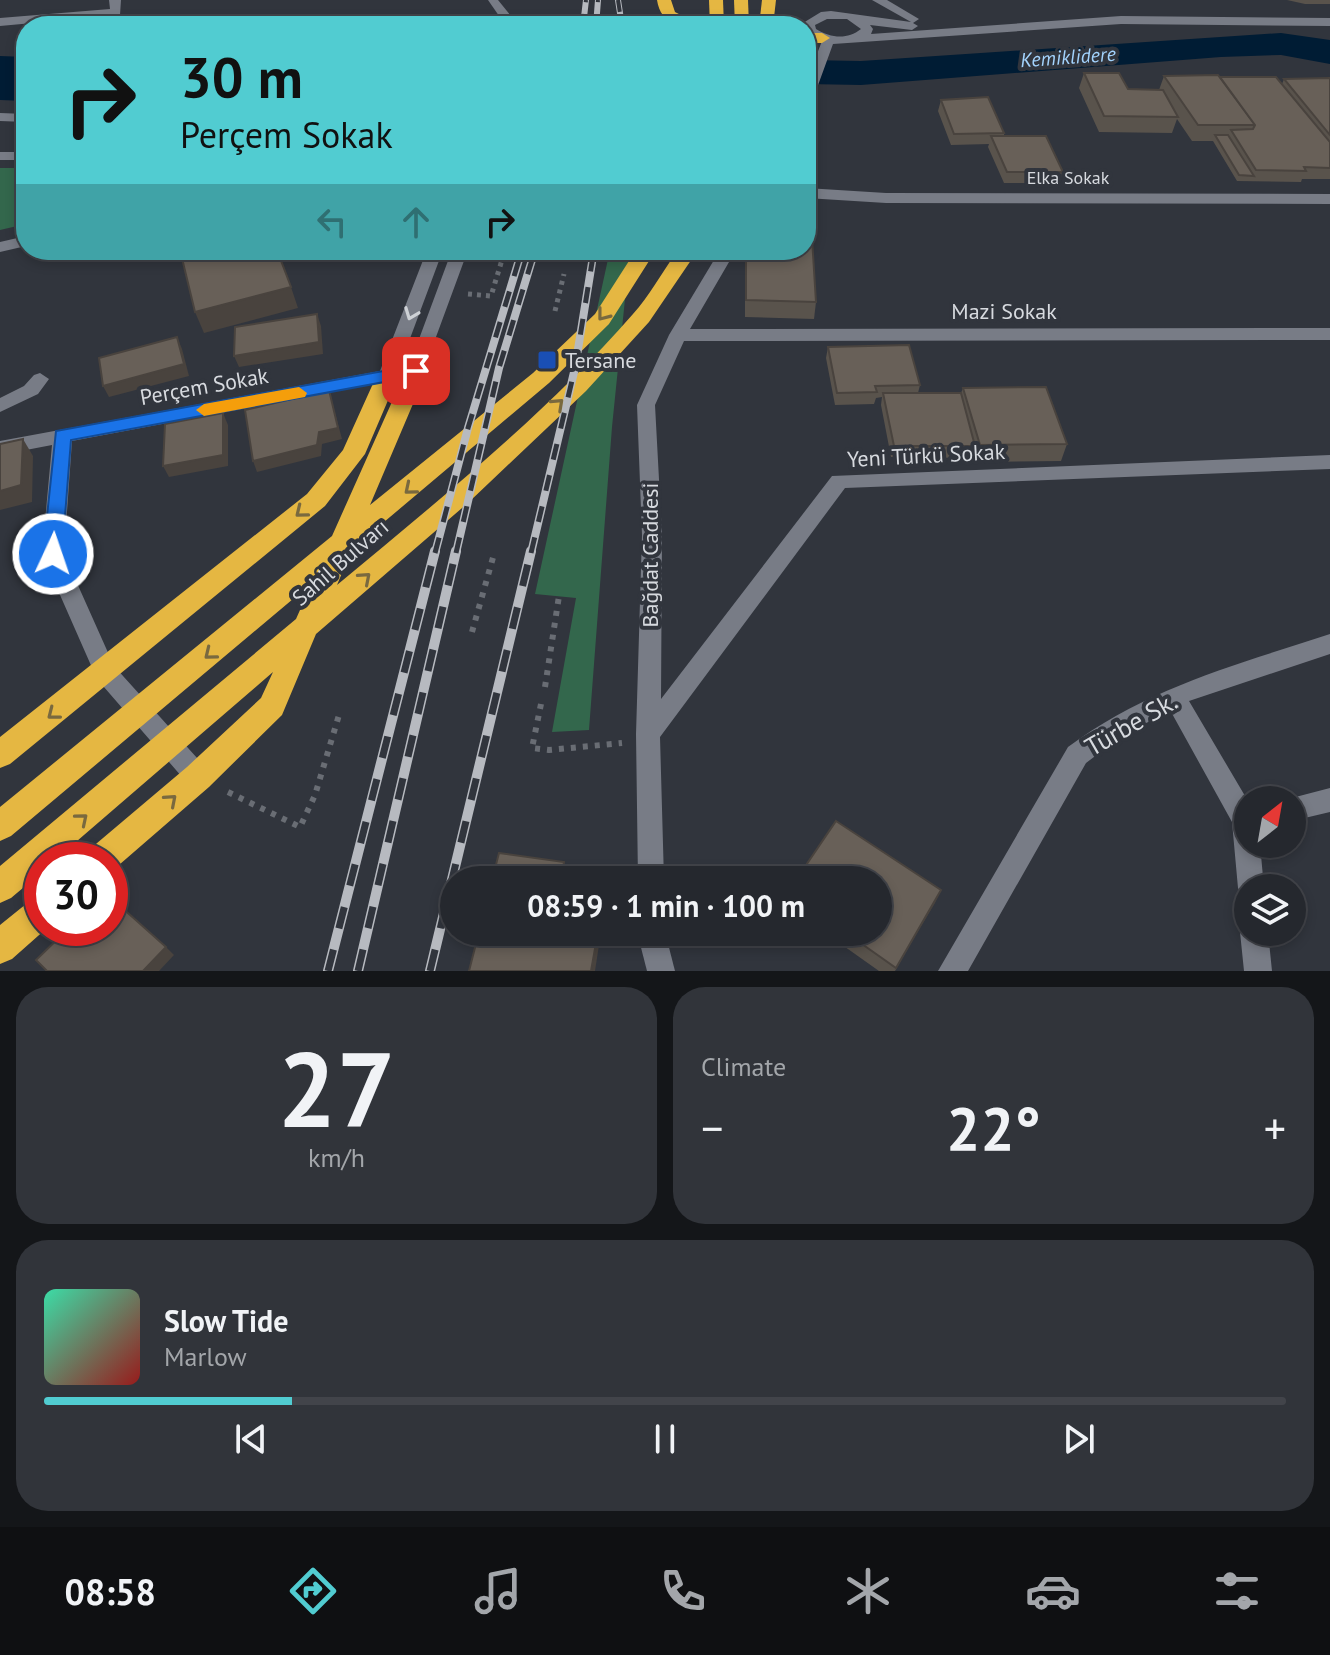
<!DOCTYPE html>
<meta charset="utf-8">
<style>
:root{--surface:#25282e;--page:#31343a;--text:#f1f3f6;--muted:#a3a6aa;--line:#42444a;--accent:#51ccd1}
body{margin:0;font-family:"PT Sans",sans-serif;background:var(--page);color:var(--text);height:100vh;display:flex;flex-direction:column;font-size:30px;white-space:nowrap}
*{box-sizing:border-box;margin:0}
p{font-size:26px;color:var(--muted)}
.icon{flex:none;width:44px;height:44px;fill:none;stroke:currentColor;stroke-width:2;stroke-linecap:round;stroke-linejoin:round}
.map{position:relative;height:971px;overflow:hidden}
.sheet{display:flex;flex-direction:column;gap:16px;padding:16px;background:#141619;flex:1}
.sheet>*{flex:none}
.hud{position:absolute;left:16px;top:16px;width:800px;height:244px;border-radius:32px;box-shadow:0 4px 12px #0003,0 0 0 2px var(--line);background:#51ccd1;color:#111;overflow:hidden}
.needle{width:52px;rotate:31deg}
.fabs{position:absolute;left:1234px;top:786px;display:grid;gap:16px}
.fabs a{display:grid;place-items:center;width:72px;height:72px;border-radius:50%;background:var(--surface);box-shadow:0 4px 12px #0003,0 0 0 2px var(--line);font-size:40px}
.speed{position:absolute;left:24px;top:842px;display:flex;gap:16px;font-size:40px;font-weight:700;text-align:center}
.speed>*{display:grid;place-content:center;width:104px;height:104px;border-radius:50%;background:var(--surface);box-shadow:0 4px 12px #0003,0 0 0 2px var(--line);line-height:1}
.speed .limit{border:12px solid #d22;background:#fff;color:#111}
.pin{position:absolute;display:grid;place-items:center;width:68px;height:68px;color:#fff;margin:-34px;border-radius:16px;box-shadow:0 4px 12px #0006}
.me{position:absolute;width:88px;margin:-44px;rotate:3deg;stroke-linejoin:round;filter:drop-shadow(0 0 6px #0008)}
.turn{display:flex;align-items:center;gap:28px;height:168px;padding:0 32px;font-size:36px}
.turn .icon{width:104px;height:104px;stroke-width:2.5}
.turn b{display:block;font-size:56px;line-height:68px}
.lanes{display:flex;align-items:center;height:76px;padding:0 32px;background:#0003;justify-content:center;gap:40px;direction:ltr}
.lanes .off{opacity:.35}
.big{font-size:60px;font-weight:800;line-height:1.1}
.sheet .card{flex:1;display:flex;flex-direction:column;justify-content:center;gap:12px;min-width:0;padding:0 28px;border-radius:32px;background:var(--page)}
.sheet .dial{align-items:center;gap:0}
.dial b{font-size:104px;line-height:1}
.song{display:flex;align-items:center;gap:24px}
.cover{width:96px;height:96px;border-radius:12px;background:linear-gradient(135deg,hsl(160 70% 55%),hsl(0 70% 35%))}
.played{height:8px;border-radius:4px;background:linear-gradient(90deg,var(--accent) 20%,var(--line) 20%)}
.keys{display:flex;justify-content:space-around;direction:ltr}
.heat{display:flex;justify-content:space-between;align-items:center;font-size:44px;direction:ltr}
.sheet .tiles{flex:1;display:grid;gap:16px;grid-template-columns:1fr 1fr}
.card:last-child{grid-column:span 2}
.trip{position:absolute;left:440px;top:866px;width:452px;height:80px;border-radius:40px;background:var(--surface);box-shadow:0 4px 12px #0003,0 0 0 2px var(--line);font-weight:800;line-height:80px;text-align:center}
.tabs{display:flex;height:128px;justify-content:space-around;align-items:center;background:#0f1012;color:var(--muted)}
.tabs .icon{width:56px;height:56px}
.tabs .active{color:var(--accent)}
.tabs b{font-size:36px;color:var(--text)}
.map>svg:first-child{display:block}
</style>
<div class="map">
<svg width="1330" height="971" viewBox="0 0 1330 971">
<rect width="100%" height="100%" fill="#31353d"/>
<!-- green -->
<g fill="#33674c">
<polygon points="0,168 26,168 26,224 0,230"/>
<polygon points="610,250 630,250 612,427 589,730 552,732 576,598 535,594"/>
</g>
<!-- water -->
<polygon fill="#001c34" points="0,56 26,57 26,101 0,100"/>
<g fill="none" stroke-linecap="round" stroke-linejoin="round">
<!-- river -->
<polygon fill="#001c34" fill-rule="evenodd" points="1281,33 1330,40 1330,64 1281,55 1221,57 861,85 806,84 806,60 861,61"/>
<!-- path-far1 -->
<g stroke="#696d74" stroke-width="5" stroke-dasharray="4 5" stroke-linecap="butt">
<polyline points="468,294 491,296 505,250"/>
<polyline points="555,311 564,274"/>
</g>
<!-- path -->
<g stroke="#696d74" stroke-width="6" stroke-dasharray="5 7" stroke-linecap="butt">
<polyline points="472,632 494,554"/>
<polyline points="545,687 559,596"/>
<polyline points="541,704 532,748 549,750 622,743"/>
<polyline points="228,792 300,827 315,795 339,715"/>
</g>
<!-- minor -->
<g fill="#787c86" fill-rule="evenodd">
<polygon points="109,0 121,0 120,15 0,26 0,18 110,9"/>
<polygon points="488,0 498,0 519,26 506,26"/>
<path d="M872,0H887L919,19L913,23L918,26L912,30L870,25L873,29L871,34L1121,16L1330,18V26L1121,24L833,44L813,99L806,103V82L822,41L806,34L803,23L821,12L831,11L911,22ZM827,19H847L861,29C847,40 831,38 816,29L815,25Z"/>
<polygon points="0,113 26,114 26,122 0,121"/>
<rect x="0" y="152" width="26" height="8"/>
<polygon points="806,188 886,193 1330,194 1330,204 886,203 806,198"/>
<polygon points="26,236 26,246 0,252 0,242"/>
<polygon points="427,250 443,250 399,368 409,366 452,250 468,250 422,375 72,441 64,554 114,666 207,769 210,777 207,785 198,788 189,785 97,679 42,554 52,445 0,455 0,441 380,371"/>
<polygon points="720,250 736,250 690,329 1330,328 1330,340 684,341 655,405 662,535 661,699 832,476 1330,455 1330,469 845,488 660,737 664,880 638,880 636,734 642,535 637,405 669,335"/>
<polygon points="40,373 49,379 38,394 0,412 0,398 24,386 34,375"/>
<path d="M1330,634V654L1189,701L1248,801V844H1260L1264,888H1248V900L1242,897L1238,888L1232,822L1170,710L1119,738L1086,763L968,971H938L1068,747C1149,687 1236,665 1330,634Z"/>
<polygon points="1330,788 1330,812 1292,821 1292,800 1284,800"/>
<polygon points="1248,921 1248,932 1268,932 1272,971 1244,971 1240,932"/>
<polygon points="637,932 665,932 675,971 647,971"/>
</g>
<!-- highway -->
<g fill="#e5b742" fill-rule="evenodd">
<path d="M657,0H671L675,12L702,26C681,26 661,26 657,0Z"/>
<polygon points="709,0 723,0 724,26 710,26"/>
<polygon points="734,0 748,0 749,26 735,26"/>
<polygon points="762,0 776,0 773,26 759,26"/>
<polygon points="806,33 822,33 830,38 822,43 806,43"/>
<path d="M636,250H656L609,324L549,383L352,549L337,585C439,500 545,415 633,314C650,295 663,271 678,250H698L649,322L586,391L469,502L316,634L282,715L209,787L112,871L110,860H85L90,849L187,767L261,698L273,672L55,860H42V872L11,898L0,903V866L296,619L312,583L11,836L0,841V807L332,536L408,366H424L427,371L370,505L533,373L595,314Z"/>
<polygon points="387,370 395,372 398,377 365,454 325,506 10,764 0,768 0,737 307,494 343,450 376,377 379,372"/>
<polygon points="42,895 42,928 47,928 12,959 0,964 0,925 31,900"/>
</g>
<defs>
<g id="rail-far2">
<polyline points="618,0 622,26"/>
<polyline points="583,26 586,0"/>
<polyline points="596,26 598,0"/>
</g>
<g id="rail-far1">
<polyline points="435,553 468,428 522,250"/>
<polyline points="456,553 499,368 535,250"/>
<polyline points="531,553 575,368 594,250"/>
</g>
<g id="rail">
<polyline points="328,971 435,551"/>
<polyline points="358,971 456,551"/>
<polyline points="430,971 531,551"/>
</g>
</defs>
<!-- rail-far2 casing -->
<use href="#rail-far2" stroke="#b7bac0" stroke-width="6"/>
<!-- rail-far1 casing -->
<use href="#rail-far1" stroke="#b7bac0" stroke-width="8"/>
<!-- rail casing -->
<use href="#rail" stroke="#b7bac0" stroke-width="10"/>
<!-- rail-far2 -->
<use href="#rail-far2" stroke="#31353d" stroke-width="4" stroke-dasharray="12" stroke-linecap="butt"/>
<!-- rail-far1 -->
<use href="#rail-far1" stroke="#31353d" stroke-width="5" stroke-dasharray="16" stroke-linecap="butt"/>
<!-- rail -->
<use href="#rail" stroke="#31353d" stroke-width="7" stroke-dasharray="22" stroke-linecap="butt"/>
</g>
<!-- wall -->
<g fill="#59534c">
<polygon points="1287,0 1330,0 1330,4 1305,4"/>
<polygon points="1084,73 1128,89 1159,90 1164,76 1220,77 1282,84 1284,79 1330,78 1330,179 1302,179 1301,182 1237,181 1213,141 1192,141 1177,119 1172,133 1099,132 1079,88"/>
<polygon points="941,100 1004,133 1004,136 1063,172 1060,183 1004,183 988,147 989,144 951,145 938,111"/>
<polygon points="745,250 806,250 816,302 814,319 745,317"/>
<polygon points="828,347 920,385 918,393 961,393 963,388 1067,444 1061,461 975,462 973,455 972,458 891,457 881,405 882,397 876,398 874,404 835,405 826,358"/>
<polygon points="941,890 895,971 879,971 824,932 878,932"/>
</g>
<!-- shaded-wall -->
<g fill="#49433e">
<polygon points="291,287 298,308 204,333 195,312"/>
<polygon points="317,314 321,326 323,354 239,367 234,356"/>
<polygon points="177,337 182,349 189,376 109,397 103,386"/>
<polygon points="329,390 342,439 322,444 321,456 257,472 253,461 319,432"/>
<polygon points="223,413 228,425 228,466 169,477 163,466"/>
<polygon points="23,439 33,456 32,502 0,510 0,491"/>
<polygon points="564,862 567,875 566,880 561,880"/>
<polygon points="941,890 935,903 894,971"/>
<polygon points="598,932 601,932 595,971 591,971"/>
<polygon points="166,947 174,955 159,971 143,971"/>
</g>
<!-- building -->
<g fill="#686058" stroke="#49433e" stroke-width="2">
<polygon points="1084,73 1119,73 1128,89 1163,90 1178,117 1104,116"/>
<polygon points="1218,75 1255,125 1198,125 1164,76"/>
<polygon points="1220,77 1276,77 1330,142 1330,168 1304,167 1306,171 1256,170 1231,130 1253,129 1255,125"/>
<polygon points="1330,78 1330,135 1284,79"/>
<polygon points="988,97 1004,133 954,134 941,100"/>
<polygon points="1215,135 1228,135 1254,176 1239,175"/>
<polygon points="991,136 1046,136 1063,172 1007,172"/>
<polygon points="806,238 812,238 816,302 746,300 746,250 806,250"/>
<polygon points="180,250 238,250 240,257 268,250 277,250 291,287 195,312"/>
<polygon points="317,314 319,342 234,356 235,327"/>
<polygon points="177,337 184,364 103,386 99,358"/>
<polygon points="909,345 920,385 875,386 877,392 837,393 828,347"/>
<polygon points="1046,387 1067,444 980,445 963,388"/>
<polygon points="329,390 338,428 319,432 317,445 253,461 245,410"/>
<polygon points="883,393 961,393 975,446 894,446"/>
<polygon points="223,413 223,455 163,466 165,424"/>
<polygon points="23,439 21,485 0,491 0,444"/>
<polygon points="836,821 941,890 896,968 845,932 878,932 878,880 796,880"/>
<polygon points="499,853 564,862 561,880 492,880"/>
<polygon points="110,897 166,947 143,971 47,971 36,960 69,928 110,928"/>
<polygon points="479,932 598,932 591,971 469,971"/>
</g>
<!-- one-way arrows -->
<defs><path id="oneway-chevron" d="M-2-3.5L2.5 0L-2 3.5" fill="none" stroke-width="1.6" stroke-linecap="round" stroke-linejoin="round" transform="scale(2)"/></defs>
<use stroke="#ced1d6" href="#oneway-chevron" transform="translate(411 314) rotate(111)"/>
<g stroke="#79693f">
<use href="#oneway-chevron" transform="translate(603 315) rotate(128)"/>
<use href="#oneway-chevron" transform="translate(558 404) rotate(-43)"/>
<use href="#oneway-chevron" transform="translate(410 489) rotate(140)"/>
<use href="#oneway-chevron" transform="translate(301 512) rotate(141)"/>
<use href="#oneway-chevron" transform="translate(365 578) rotate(-41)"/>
<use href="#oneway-chevron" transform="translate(210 654) rotate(141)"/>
<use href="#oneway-chevron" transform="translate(53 714) rotate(142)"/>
<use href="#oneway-chevron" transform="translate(171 800) rotate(-41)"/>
<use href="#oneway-chevron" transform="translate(82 819) rotate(-40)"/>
</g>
<!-- route -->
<polygon fill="#1a73e8" stroke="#114b97" stroke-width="2" points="416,365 424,371 422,375 71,440 62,554 59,560 46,560 43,554 56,431"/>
<!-- slow -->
<polygon fill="#f59e0b" points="299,387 307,393 305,397 204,416 196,410 204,404"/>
<!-- markers -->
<rect fill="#1a4fb4" stroke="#31353d" stroke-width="3" x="537" y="350" width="20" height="20" rx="4"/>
<g text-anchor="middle" stroke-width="8" stroke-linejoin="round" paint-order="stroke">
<!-- far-street labels -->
<g font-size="18" fill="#d7dadf" stroke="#31353d">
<text x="1068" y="184">Elka Sokak</text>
</g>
<!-- far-water labels -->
<g font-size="20" font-style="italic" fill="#a3d3fd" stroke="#31353d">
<text transform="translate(1068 57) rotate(-4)" y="7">Kemiklidere</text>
</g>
<!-- street labels -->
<g font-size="22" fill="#d7dadf" stroke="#31353d">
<text x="1004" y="319">Mazi Sokak</text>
<text transform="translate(204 386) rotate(-10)" y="8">Perçem Sokak</text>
<text transform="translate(926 455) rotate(-3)" y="8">Yeni Türkü Sokak</text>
<text transform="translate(650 555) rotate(-90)" y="8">Bağdat Caddesi</text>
<text transform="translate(340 562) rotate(-41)" y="8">Sahil Bulvarı</text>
</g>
<!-- poi labels -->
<g font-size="22" fill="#d7dadf" stroke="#31353d" text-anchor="start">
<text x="565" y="368">Tersane</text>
</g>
<!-- near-street labels -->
<g font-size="26" fill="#d7dadf" stroke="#31353d">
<text transform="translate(1131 724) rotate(-30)" y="9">Türbe Sk.</text>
</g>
</g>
</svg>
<div class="fabs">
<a><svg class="needle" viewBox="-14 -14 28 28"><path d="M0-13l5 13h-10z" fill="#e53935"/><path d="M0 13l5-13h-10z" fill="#a3a6aa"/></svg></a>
<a><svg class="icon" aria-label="layers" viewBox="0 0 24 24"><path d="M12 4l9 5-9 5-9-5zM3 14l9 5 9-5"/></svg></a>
</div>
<div class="speed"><div class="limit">30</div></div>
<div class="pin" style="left:416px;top:371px;background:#d93025"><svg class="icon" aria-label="arrive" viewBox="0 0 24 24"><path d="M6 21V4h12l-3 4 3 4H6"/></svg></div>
<svg class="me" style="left:53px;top:554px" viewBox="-20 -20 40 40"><circle r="17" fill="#1a73e8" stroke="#fff" stroke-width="3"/><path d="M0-11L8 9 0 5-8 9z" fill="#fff"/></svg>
<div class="trip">08:59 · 1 min · 100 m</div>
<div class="hud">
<div class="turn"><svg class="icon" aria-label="right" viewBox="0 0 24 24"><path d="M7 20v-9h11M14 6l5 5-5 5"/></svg><div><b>30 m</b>Perçem Sokak</div></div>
<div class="lanes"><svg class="icon off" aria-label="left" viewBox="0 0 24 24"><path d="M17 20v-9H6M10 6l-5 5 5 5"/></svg><svg class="icon off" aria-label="ahead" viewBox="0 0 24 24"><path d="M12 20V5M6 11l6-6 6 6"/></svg><svg class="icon" aria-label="right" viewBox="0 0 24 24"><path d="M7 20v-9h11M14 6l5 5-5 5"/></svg></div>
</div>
</div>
<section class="sheet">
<div class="tiles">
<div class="card dial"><b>27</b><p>km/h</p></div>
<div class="card"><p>Climate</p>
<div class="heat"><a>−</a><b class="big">22°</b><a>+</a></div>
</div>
<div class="card">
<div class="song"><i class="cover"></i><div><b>Slow Tide</b><p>Marlow</p></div></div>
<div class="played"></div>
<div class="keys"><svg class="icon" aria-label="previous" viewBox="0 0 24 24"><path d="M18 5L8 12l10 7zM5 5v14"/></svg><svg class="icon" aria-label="pause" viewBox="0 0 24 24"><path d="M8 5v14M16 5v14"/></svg><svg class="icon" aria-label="next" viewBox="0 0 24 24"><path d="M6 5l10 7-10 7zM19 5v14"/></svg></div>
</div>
</div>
</section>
<nav class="tabs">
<b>08:58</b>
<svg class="icon active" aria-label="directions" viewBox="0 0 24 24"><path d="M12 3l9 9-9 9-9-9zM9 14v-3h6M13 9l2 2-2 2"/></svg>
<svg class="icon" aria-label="music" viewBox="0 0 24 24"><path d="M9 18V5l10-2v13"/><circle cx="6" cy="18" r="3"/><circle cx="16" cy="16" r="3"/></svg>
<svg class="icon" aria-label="phone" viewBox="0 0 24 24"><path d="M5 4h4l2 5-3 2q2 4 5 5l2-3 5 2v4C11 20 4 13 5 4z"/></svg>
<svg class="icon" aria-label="climate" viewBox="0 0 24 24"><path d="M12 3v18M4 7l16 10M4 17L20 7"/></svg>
<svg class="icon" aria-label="car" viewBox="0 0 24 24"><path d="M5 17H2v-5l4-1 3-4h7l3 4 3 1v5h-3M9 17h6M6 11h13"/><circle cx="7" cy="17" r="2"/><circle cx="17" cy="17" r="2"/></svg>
<svg class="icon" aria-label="filters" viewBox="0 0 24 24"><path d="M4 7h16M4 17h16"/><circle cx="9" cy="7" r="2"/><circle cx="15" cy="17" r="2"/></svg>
</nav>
